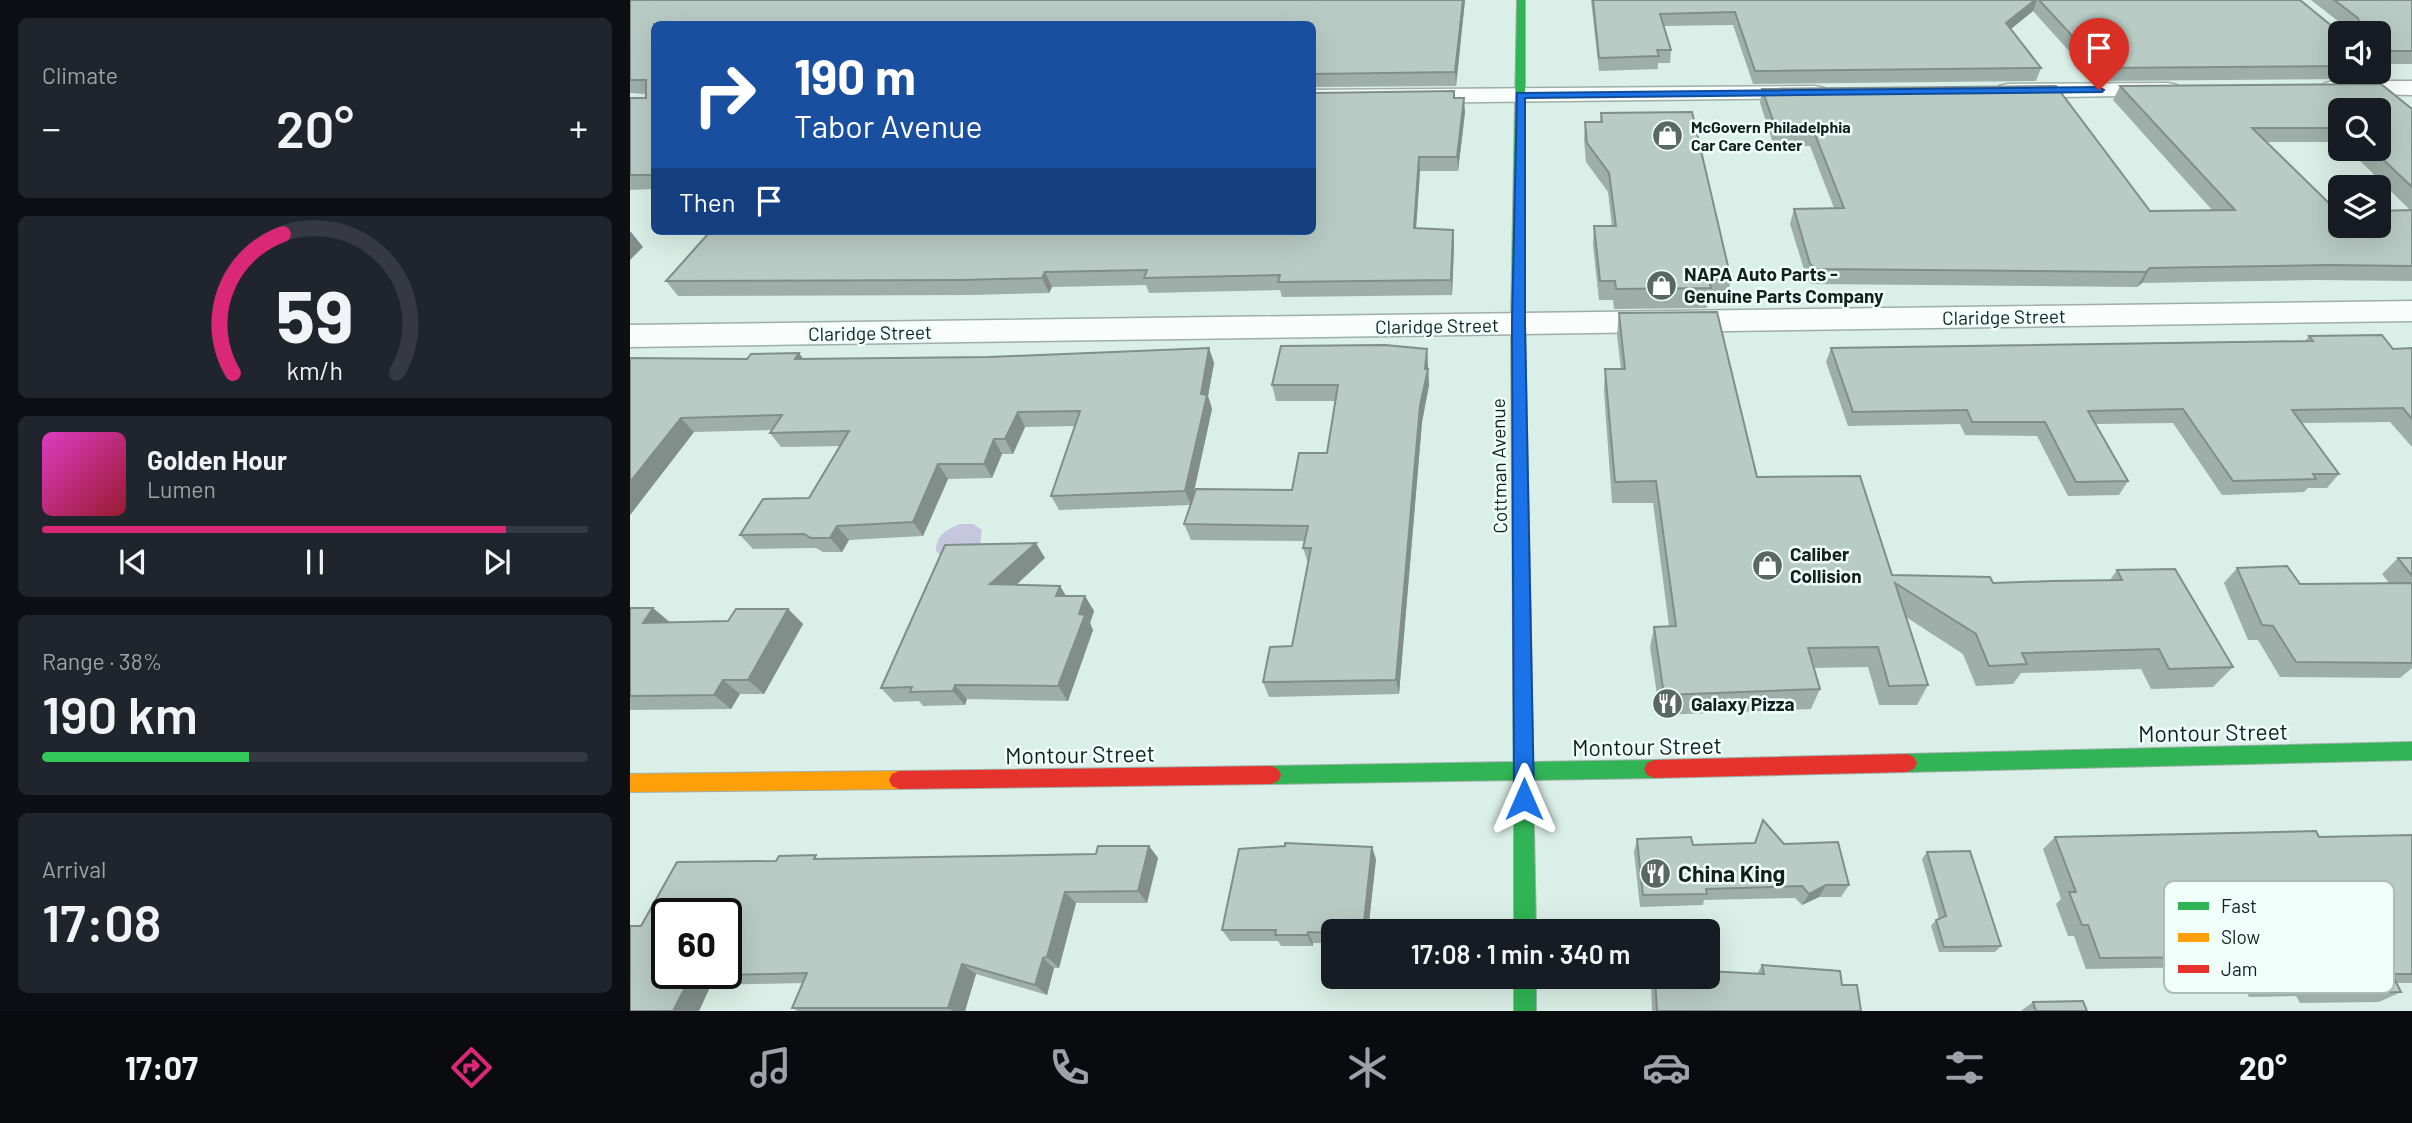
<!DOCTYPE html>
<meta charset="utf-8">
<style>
:root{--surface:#171b24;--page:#20242c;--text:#f1f3f6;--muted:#9ea1a6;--line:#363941;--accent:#db2777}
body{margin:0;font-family:Barlow,sans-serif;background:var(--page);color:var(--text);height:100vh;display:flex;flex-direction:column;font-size:26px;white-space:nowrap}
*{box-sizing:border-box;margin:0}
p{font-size:23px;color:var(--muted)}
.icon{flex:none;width:38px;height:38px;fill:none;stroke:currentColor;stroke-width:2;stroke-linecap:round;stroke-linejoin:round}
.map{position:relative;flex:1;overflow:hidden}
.panel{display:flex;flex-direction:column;gap:18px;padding:18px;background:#0d0f14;width:630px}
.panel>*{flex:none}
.banner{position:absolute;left:21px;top:21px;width:665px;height:214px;border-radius:10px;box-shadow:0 7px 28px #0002;background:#1a4fa0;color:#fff;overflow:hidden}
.tools{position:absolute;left:1698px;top:21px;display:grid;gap:14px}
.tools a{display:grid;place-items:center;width:63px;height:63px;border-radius:10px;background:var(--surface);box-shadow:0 7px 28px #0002;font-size:35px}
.speed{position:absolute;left:21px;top:898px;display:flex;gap:14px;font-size:35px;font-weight:700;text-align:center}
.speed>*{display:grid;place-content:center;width:91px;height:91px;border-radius:50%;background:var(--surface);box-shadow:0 7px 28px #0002;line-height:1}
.speed .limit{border:4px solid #111;border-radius:10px;background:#fff;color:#111}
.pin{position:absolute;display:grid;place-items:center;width:60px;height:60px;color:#fff;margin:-72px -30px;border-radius:50% 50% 50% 0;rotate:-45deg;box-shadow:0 0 7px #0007}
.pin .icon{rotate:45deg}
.me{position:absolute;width:77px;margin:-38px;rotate:0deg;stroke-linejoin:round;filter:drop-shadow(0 0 5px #0008)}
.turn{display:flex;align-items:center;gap:24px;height:147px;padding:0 28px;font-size:32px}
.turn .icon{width:91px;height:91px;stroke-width:2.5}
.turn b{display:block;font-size:49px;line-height:60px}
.then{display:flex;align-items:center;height:66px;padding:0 28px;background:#0003;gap:14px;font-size:26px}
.big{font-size:52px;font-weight:600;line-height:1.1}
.panel .widget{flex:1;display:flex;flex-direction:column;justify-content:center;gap:10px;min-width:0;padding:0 24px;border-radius:10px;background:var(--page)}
.panel .dial{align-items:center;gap:0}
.dial svg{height:182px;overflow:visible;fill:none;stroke:var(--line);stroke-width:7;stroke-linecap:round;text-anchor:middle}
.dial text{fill:var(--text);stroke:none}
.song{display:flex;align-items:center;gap:21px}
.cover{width:84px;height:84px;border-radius:10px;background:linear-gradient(135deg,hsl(310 70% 55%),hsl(350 70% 35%))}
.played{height:7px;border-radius:4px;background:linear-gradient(90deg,var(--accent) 85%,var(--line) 85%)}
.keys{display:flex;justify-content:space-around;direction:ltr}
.heat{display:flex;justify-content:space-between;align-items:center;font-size:38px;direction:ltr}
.charge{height:10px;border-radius:5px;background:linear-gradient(90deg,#34c759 38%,var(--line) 0)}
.trip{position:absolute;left:691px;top:919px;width:399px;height:70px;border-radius:10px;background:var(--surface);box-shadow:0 7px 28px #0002;font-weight:600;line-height:70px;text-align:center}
.tab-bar{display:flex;height:112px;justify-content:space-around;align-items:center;background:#090b0e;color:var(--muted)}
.tab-bar .icon{width:49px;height:49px}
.tab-bar .selected{color:var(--accent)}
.tab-bar b{font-size:32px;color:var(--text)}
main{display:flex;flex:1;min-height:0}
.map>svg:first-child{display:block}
</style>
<main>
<section class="panel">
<div class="widget"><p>Climate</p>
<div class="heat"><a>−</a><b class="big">20°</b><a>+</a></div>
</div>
<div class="widget dial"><svg viewBox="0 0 100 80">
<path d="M14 69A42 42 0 1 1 86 69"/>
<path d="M14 69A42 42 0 0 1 36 8" stroke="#db2777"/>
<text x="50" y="56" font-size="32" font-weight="700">59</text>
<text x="50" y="72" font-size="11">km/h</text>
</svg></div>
<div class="widget">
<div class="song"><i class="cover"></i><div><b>Golden Hour</b><p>Lumen</p></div></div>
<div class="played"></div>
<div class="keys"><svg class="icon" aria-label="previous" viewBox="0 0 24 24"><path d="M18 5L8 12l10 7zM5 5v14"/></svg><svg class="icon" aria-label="pause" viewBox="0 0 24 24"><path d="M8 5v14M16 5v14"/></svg><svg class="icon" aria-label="next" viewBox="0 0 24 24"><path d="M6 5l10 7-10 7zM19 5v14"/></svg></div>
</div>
<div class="widget"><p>Range · 38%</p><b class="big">190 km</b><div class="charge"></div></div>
<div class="widget"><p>Arrival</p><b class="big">17:08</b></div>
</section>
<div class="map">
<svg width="1782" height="1011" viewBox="0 0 1782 1011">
<rect width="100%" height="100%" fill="#daefe7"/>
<!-- water -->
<path fill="#c6c6df" d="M330,524H343L352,530L350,544L312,557L306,551C306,535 316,530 330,524Z"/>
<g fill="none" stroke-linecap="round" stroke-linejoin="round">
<defs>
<g id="street">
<polygon points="1704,81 1782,81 1782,95 1695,93 1692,88 1695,83"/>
<polygon points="1538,83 1547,85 1550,90 1547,95 1378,98 1369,96 1366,91 1369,86 1378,84"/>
<polygon points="1185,86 1194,88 1197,93 1194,98 682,104 682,90"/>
<polygon points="1782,301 1782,321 0,347 0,325"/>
</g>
<g id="fast">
<polygon points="887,0 895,0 895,321 888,325 881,321"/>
<polygon points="892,626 898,628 901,633 903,762 1024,760 1031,763 1034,769 1031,775 1024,778 903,780 906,931 884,931 884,780 641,784 634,781 631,775 634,769 641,766 884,762 883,633 886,628"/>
<polygon points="1782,742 1782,760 1277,772 1270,769 1267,763 1270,757 1277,754"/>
<rect x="884" y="976" width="22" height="35"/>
</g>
<g id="slow">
<polygon points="888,317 895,321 901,633 898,638 892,640 886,638 883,633 881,321"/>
<polygon points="269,771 276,774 279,780 276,786 269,789 0,792 0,774"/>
</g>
<g id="jam">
<polygon points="1277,754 1284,757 1287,763 1284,769 1277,772 1024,778 1017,775 1014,769 1017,763 1024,760"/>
<polygon points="641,766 648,769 651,775 648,781 641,784 269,789 262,786 259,780 262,774 269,771"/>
</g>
</defs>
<!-- street casing -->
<use href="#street" stroke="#9eaea8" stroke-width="3"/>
<!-- fast casing -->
<use href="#fast" stroke="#9eaea8" stroke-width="2"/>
<!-- slow casing -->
<use href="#slow" stroke="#9eaea8" stroke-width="2"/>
<!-- jam casing -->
<use href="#jam" stroke="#9eaea8" stroke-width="2"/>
<!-- street -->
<use href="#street" fill="#f9fdfb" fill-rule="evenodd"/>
<!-- fast -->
<use href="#fast" fill="#30b455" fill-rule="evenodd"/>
<!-- slow -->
<use href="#slow" fill="#ff9f0a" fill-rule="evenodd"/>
<!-- jam -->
<use href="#jam" fill="#e5322d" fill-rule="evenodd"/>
</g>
<!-- wall -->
<g fill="#9eafa9" fill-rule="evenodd">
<polygon points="0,0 835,0 826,86 682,87 682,24 24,24 24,189 0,190 0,98 16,98 16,94 0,93"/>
<polygon points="961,0 1670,0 1708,31 1714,33 1717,28 1681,0 1782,0 1782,64 1748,64 1748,33 1710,33 1710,72 1723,72 1719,79 1466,81 1403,11 1381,29 1411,68 1406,81 1123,84 1103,25 1034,26 1041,50 1040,63 1028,63 1028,69 969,71"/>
<path d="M1490,86L1782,109V281L1686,280L1512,283L1507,287L1182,284L1177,279L1160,224L1164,209L1204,208L1180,146H1144L1130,103L1132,89L1520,211L1582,210L1483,100ZM1710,110L1748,149H1718L1780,210L1707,211L1637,142H1708L1710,143Z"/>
<polygon points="824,91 824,98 835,112 828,171 790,171 786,228 823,230 824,245 822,295 652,297 650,290 519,293 516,285 422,287 419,293 340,295 48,296 36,281 103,234 682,231"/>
<polygon points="971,113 1101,279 1097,299 1079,299 1077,308 984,309 983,300 969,300 963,245 964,226 982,226 978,192 956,162 954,140 955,122 970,122"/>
<polygon points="989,313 1127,477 1262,575 1363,583 1480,580 1487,570 1603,667 1583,687 1521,689 1511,669 1391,673 1383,684 1346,686 1333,654 1276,617 1298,685 1287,705 1249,705 1238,667 1184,668 1190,689 1181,709 1030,715 1020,647 1024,627 1039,626 1023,503 982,503 974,391 975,369 991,369 987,335"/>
<polygon points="1679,336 1763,349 1782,348 1782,447 1760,422 1672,423 1709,474 1697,488 1678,488 1674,492 1592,495 1543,423 1466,424 1498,481 1489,495 1438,496 1407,436 1335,435 1330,424 1218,426 1196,362 1201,348 1675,341"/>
<polygon points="579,348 584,363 578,396 582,409 562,501 662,490 697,453 706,401 646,401 642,385 797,349 799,385 792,422 769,694 639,697 633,682 662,646 678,563 673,548 674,541 561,540 554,524 560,505 429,510 421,496 445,426 395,427 383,454 372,454 362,478 318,479 293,536 219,540 212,552 193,552 186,548 123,549 110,535 179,498 210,446 151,447 140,433 141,430 64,432 0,515 0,358 117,359 169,353 173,359 359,357"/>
<polygon points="415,558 386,585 430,586 436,596 455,596 464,611 460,623 463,630 438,701 337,699 335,705 293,706 289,701 264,702 251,688"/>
<polygon points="1768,558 1782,558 1782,668 1770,678 1650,677 1628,640 1618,640 1594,583 1607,568 1670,584 1759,583 1752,574"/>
<polygon points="0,608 23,608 40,622 98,621 158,609 173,624 134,694 110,694 101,709 0,710"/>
<polygon points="1133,820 1154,844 1219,885 1211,897 1189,897 1172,905 1165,898 1074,900 1073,905 1010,907 1004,852 1007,839 1063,845 1124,843"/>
<polygon points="1782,835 1782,983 1767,983 1771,992 1749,1002 1670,1003 1666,996 1619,997 1614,986 1591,986 1582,967 1456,969 1444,936 1438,936 1426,904 1431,899 1413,849 1425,837 1689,837"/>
<polygon points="519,846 528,858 517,903 446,903 429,968 424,968 417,995 346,974 335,1011 168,1011 162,1008 173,983 81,985 69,1011 11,926 146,861 191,859 466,854"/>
<polygon points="1297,852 1371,946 1365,952 1309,952 1301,926 1306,920 1309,919 1292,859"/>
<polygon points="746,859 738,931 704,931 704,943 683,943 683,946 651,946 648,941 600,941 592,930"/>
<polygon points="1132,965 1212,985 1231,1011 1022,1011 1021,981 1022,976 1078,976 1127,974"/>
<polygon points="1403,1002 1457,1011 1391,1011"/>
</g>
<!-- shaded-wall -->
<g fill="#818e89">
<polygon points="833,0 835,0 826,86 825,72"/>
<polygon points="1405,0 1407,0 1403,11 1372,36 1376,23"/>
<polygon points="834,98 835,112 828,171 827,157"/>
<polygon points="789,157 790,171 785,243 784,228"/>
<polygon points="823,230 824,245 822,295 821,280"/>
<polygon points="0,232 1,232 13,247 0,260"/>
<polygon points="1520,268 1512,283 1507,287 1516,272"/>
<polygon points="415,272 422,287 419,293 412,278"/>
<polygon points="579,348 584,363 578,396 582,409 561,505 555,491"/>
<polygon points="797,349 799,385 792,422 769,694 766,680 790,406"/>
<polygon points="169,353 180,368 165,359"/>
<polygon points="388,412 395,427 383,454 375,439"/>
<polygon points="51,418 64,432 0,515 0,482"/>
<polygon points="364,439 372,454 362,478 354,464"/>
<polygon points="308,464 318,479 293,536 283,522"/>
<polygon points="207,526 219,540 212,552 200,538"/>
<polygon points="406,543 415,558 370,600 360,584"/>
<polygon points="430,586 439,601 426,596"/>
<polygon points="455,596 464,611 460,623 463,630 438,701 428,686 449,614"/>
<polygon points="23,608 40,623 13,623"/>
<polygon points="158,609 173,624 134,694 118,680"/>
<polygon points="93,680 110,694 101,709 84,695"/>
<polygon points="325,685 337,699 335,705 323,691"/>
<polygon points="519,846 528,858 517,903 508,891"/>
<polygon points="742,847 746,859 738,931 733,931"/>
<polygon points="1196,885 1189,897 1172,905 1179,894"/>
<polygon points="435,892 446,903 429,968 417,957"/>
<polygon points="678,932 683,943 683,946 677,935"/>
<polygon points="413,958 424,968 417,995 405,985"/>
<polygon points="332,964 346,974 335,1011 323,1011 318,1008"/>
<polygon points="61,976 81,985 69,1011 43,1011"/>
</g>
<!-- building -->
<g fill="#b8cbc4" stroke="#818e89" stroke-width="2" fill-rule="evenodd">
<polygon points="0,0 833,0 825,72 682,74 682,24 24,24 24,171 21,175 0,175 0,98 16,98 16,80 0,80"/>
<polygon points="963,0 1405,0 1376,23 1411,68 1125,71 1105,12 1030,14 1041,50 1027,50 1029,56 969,58"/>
<polygon points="1409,0 1670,0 1708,31 1715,33 1710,33 1710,66 1472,68"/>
<polygon points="1704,0 1782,0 1782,51 1748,51 1748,33 1717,33 1720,23 1729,22 1728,18"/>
<polygon points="1751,84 1782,109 1782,187 1742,149 1748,149 1748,110 1710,110 1710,128 1622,128 1707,211 1710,211 1710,226 1748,226 1748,211 1782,210 1782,266 1697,265 1520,268 1516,272 1186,269 1180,264 1164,209 1214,208 1184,132 1147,132 1132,89 1426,86 1520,211 1605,210 1490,86"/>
<polygon points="824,91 824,98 834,98 827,157 789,157 784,228 823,230 821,280 648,282 650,275 514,278 517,270 415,272 412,278 333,280 36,281 78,234 103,234 105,231 682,231 682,93"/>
<polygon points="1062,112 1101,279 1079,280 1081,288 986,289 985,281 970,281 964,226 986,226 979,173 957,143 955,122 972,122 971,113"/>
<polygon points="1087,312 1127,477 1230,476 1262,575 1360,577 1363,583 1422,581 1492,580 1487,570 1545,569 1603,667 1539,669 1529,649 1392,653 1397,664 1359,666 1346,634 1265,583 1298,685 1259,686 1248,647 1178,648 1190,689 1034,695 1024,627 1046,626 1026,481 985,482 975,369 995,369 989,313"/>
<polygon points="1752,335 1763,349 1782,348 1782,419 1773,408 1662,410 1709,474 1683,474 1686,479 1603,481 1553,409 1458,411 1498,481 1446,482 1415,422 1342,422 1337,410 1223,412 1201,348 1683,341 1679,336"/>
<polygon points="755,345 797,349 795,369 798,369 790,406 766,680 633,682 640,647 662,646 681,548 673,548 678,526 554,524 566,489 662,490 669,453 697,453 708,385 642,385 651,346"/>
<polygon points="579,348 571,394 577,395 555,491 421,496 450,411 388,412 375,439 364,439 354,464 308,464 283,522 207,526 200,538 181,538 174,534 110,535 133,499 179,498 219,431 140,433 152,415 51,418 0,482 0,358 117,359 121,354 169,353 165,359 359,357"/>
<polygon points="406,543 360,584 430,586 426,596 455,596 449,614 455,615 428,686 325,685 323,691 280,692 282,687 251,688 315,545"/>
<polygon points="1768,558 1782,558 1782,576"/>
<polygon points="1657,566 1670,584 1782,583 1782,663 1666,662 1643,626 1632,625 1607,568"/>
<polygon points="0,608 23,608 13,623 98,621 106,609 158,609 118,680 93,680 84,695 0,696"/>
<polygon points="1133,820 1154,844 1208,842 1219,885 1196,885 1179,894 1172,886 1076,889 1077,894 1013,895 1007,839 1061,837 1063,845 1125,843"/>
<polygon points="1686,831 1689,837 1782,835 1782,974 1762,974 1771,992 1691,993 1686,986 1638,988 1633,976 1609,976 1600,957 1470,958 1458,925 1452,925 1439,892 1446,892 1425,837"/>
<polygon points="655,843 742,847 733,931 704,931 704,933 678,932 677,935 645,935 646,930 592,930 609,849 655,846"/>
<path d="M468,846H519L508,891L435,892L417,957L413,958L405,985L332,964L318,1008H162L177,973L61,976L43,1011H0V926H11L47,862L146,861L149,856L186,855L184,859L466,854ZM37,914H96V973H37Z"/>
<polygon points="1340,851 1371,946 1314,947 1306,920 1316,916 1297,852"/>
<polygon points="1132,965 1210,971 1212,985 1227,985 1231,1011 1027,1011 1025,976 1078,976 1078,971 1134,974"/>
<polygon points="1453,1001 1457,1011 1406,1011 1403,1002"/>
</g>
<!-- route -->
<polygon fill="#1a73e8" stroke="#114b97" stroke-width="2" points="1469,87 1474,90 1472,92 895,98 895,325 904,799 901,806 894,808 887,806 884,799 882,325 887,93"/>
<!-- icons -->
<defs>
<symbol id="shop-disc" viewBox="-11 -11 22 22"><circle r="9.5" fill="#596863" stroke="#f0fff9"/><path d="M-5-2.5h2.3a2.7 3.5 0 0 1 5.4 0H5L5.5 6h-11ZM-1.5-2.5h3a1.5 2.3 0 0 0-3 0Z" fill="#fff"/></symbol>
<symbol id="restaurant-disc" viewBox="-11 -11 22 22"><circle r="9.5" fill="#596863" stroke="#f0fff9"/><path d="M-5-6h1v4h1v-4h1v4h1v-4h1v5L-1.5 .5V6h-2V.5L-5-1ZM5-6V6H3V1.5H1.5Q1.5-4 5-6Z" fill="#fff"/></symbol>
</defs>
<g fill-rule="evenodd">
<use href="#shop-disc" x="1020" y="118" width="35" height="35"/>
<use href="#shop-disc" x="1014" y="268" width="35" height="35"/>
<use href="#shop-disc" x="1120" y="548" width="35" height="35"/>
<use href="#restaurant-disc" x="1020" y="686" width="35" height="35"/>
<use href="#restaurant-disc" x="1008" y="856" width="35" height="35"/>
</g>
<g text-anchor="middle" stroke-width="5" stroke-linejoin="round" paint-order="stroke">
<!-- far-poi labels -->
<g font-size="16" font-weight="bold" fill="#13201c" stroke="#f0fff9" text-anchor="start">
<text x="1061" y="133">McGovern Philadelphia<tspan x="1061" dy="18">Car Care Center</tspan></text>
</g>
<!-- poi labels -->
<g font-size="19" font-weight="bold" fill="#13201c" stroke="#f0fff9" text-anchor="start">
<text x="1054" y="281">NAPA Auto Parts -<tspan x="1054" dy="22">Genuine Parts Company</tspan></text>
<text x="1160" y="561">Caliber<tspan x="1160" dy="22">Collision</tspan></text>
<text x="1061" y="711">Galaxy Pizza</text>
</g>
<!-- street labels -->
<g font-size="19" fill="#13201c" stroke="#f0fff9">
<text transform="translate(1374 317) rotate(-1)" y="7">Claridge Street</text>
<text transform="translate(807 326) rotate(-1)" y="7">Claridge Street</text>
<text transform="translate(240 333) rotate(-1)" y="7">Claridge Street</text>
<text transform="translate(869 466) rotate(-91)" y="7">Cottman Avenue</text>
</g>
<!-- near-street labels -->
<g font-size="23" fill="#13201c" stroke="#f0fff9">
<text transform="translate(1583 733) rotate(-1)" y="8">Montour Street</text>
<text transform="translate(1017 747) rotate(-1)" y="8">Montour Street</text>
<text transform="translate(450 755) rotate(-1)" y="8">Montour Street</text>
</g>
<!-- near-poi labels -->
<g font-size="23" font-weight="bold" fill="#13201c" stroke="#f0fff9" text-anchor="start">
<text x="1048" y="882">China King</text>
</g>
</g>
<!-- legend -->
<rect x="1534" y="881" width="230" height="112" rx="10" fill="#f0fff9" stroke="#aebcb7" stroke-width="2"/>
<rect x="1548" y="902" width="31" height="8" fill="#30b455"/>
<rect x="1548" y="933" width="31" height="9" fill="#ff9f0a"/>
<rect x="1548" y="965" width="31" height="8" fill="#e5322d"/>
<g font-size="19" fill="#13201c">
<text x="1591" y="913">Fast</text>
<text x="1591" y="944">Slow</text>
<text x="1591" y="976">Jam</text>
</g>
</svg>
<div class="tools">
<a><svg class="icon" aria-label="sound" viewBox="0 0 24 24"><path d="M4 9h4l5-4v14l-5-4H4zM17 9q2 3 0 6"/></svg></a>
<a><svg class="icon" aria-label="search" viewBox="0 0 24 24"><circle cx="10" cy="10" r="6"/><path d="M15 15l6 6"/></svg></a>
<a><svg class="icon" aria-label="layers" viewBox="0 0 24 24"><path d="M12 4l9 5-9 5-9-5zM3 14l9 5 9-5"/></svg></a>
</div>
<div class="speed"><div class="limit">60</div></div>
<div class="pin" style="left:1469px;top:90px;background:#d93025"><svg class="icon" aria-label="arrive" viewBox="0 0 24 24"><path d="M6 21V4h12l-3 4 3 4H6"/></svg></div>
<svg class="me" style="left:894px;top:799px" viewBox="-20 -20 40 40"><path d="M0-17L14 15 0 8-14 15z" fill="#1a73e8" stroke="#fff" stroke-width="4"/></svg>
<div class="trip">17:08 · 1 min · 340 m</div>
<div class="banner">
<div class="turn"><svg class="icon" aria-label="right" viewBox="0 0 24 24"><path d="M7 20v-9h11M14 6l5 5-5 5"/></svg><div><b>190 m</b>Tabor Avenue</div></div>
<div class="then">Then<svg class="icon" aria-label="arrive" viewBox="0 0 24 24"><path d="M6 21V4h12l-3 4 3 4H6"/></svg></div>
</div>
</div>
</main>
<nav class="tab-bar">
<b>17:07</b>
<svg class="icon selected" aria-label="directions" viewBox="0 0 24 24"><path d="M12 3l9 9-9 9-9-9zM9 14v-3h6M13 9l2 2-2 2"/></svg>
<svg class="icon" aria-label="music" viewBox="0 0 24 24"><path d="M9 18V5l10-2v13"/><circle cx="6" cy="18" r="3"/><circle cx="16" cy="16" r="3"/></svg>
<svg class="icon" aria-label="phone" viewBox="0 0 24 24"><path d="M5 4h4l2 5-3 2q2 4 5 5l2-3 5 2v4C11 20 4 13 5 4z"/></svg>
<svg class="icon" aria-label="climate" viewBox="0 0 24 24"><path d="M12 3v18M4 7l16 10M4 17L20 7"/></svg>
<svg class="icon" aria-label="car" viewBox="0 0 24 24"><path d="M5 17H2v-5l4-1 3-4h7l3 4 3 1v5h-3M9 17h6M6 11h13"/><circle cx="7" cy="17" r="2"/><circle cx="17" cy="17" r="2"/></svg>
<svg class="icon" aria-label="filters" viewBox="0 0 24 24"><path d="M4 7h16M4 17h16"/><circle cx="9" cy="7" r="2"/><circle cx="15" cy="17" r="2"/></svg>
<b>20°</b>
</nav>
